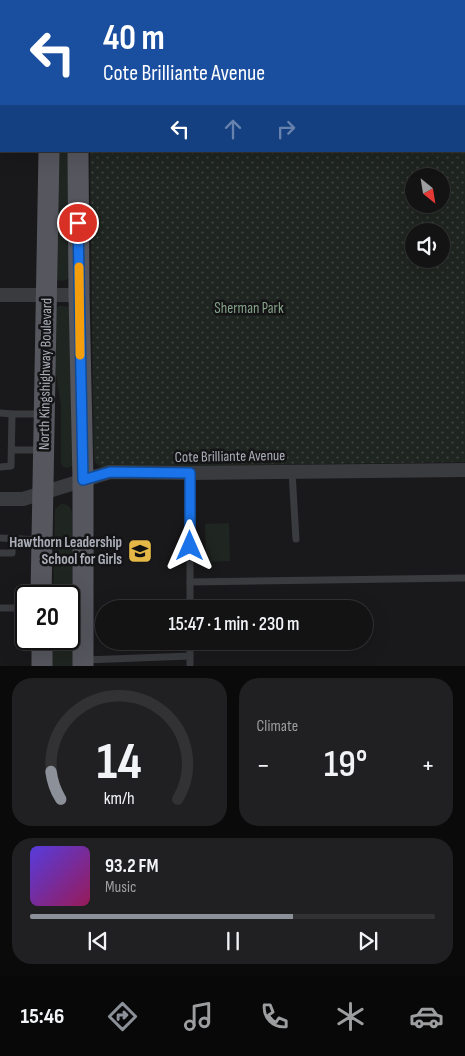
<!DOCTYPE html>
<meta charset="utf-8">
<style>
:root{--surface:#131314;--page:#202022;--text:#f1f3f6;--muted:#9d9ea0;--line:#323234;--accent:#8c9099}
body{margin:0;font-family:"Sofia Sans Condensed",sans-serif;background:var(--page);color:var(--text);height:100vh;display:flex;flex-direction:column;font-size:19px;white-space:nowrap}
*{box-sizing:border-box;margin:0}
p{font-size:16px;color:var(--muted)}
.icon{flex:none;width:28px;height:28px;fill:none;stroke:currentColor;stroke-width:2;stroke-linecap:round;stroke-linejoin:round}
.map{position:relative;height:666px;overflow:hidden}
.side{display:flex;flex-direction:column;gap:12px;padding:12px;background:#0a0a0b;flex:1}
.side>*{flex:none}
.guide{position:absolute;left:0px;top:0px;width:465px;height:152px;box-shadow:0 5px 20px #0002,0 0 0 1px var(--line);background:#1a4fa0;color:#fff;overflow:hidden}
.needle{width:32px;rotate:150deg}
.fabs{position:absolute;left:405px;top:168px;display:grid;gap:10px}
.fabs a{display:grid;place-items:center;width:45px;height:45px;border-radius:50%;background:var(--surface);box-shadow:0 5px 20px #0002,0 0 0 1px var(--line);font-size:25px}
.speed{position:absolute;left:15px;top:585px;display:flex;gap:10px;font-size:25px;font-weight:700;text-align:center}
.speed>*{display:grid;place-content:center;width:65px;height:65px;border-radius:50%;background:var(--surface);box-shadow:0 5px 20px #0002,0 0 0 1px var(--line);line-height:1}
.speed .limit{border:2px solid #111;border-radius:8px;background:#fff;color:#111}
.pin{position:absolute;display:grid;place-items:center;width:42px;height:42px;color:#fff;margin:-21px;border:2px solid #fff;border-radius:50%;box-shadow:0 1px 5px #0007}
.me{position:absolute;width:55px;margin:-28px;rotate:0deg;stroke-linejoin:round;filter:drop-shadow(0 0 4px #0008)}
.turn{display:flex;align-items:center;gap:18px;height:105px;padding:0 20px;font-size:22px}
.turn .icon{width:65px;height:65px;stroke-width:2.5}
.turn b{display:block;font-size:35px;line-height:42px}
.lanes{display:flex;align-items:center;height:48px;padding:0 20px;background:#0003;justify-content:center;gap:25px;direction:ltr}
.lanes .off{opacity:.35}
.big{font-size:38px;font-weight:600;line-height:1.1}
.side .card{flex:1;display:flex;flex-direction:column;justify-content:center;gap:8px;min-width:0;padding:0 18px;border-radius:20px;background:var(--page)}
.side .dial{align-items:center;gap:0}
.dial svg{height:130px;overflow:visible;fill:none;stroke:var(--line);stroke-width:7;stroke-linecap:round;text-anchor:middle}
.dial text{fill:var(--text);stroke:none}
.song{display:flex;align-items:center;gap:15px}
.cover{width:60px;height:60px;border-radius:8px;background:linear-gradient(135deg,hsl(250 70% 55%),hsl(330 70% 35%))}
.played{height:5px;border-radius:2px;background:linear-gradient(90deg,var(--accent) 65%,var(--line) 65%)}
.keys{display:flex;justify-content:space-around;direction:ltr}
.heat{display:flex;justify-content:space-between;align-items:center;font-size:28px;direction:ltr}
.side .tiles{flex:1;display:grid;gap:12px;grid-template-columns:1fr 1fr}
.card:last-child{grid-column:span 2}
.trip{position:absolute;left:95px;top:600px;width:278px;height:50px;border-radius:25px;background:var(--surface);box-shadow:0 5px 20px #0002,0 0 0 1px var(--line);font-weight:600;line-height:50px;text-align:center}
.menu{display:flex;height:80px;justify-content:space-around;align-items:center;background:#080808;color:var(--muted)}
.menu .icon{width:35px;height:35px}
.menu .active{color:var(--accent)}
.menu b{font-size:22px;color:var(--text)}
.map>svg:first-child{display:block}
</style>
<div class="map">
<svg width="465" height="666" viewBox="0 0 465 666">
<defs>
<pattern id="park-dots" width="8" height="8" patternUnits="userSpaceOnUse" patternTransform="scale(1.25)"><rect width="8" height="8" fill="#1f2520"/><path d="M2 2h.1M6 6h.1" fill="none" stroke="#3d423e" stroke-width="1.8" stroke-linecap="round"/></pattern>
</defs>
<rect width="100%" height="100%" fill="#19191b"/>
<!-- grass -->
<g fill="#1f2520">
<path d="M57,151H70V277C67,280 61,283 57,279Z"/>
<polygon points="58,306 62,306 70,307 72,466 67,468 64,467 61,464 61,406 55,367 56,309"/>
<path d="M61,504C67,504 71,506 72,513L73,666H52V639H69V596H53L55,509Z"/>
<polygon points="229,523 230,561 206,562 205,524"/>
</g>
<!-- park -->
<path fill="url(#park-dots)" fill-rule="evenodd" d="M89,0H465V462L102,467C96,465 95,463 94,458L90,151H464V1H89ZM414,176H441V204H414ZM414,231H441V259H414Z"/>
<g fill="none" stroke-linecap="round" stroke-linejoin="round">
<!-- path -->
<g stroke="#404146" stroke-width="2.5" stroke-dasharray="2.5 4" stroke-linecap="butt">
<polyline points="126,0 126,1"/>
<polyline points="247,0 247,1"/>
</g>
<!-- service -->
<g stroke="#3a3b3f" stroke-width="7">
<polyline points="30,0 30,1"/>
<polyline points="0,12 1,12"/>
<polyline points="0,413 12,414"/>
<polyline points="12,450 41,450"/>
<polyline points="0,467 11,466 12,414 41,414"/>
<polyline points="292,472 296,539"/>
<polyline points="0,538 40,540"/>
<polyline points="0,553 12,553 13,538"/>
<polyline points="190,582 465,578"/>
<polyline points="0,608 26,608"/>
<polyline points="190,609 190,473"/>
<polyline points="85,660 190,656"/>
<polyline points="190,666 190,641"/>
</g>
<!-- minor -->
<g stroke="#3a3b3f" stroke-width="14">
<polyline points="0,127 1,127"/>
<polyline points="0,295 79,295"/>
<polyline points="0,499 23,499 110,472 190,473 465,470"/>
</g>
<!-- primary -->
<g stroke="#56575e" stroke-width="21">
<polyline points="47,0 47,1"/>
<polyline points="74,0 74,1"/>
<polyline points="78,151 79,295 83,480 83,666"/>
<polyline points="41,596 49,151"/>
<polyline points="42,639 42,666"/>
</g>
</g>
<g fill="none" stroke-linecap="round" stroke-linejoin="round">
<defs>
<polyline id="route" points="78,223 83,480 110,472 190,473 190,546"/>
</defs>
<!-- route casing -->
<use href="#route" stroke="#114b97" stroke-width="12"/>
<!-- route -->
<use href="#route" stroke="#1a73e8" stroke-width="9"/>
<!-- slow -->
<polyline stroke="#f59e0b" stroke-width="9" points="79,267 80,355"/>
</g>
<!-- icons -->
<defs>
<symbol id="school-square" viewBox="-11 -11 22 22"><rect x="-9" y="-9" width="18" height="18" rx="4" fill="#e5b746" stroke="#141416"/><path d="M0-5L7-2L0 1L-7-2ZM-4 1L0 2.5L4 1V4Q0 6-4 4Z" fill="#111"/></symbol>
</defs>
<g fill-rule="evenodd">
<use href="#school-square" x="126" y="537" width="28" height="28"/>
</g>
<g text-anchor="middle" stroke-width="5" stroke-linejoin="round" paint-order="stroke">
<!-- park labels -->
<g font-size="15" fill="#85a388" stroke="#141416">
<text x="249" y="313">Sherman Park</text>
</g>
<!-- street labels -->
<g font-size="15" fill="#acafb9" stroke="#141416">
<text transform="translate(45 374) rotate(-89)" y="5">North Kingshighway Boulevard</text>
<text transform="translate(230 456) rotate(-1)" y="5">Cote Brilliante Avenue</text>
</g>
<!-- poi labels -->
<g font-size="15" font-weight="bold" fill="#acafb9" stroke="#141416" text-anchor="end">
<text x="122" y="547">Hawthorn Leadership<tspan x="122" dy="17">School for Girls</tspan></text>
</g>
</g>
</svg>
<div class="fabs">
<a><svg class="needle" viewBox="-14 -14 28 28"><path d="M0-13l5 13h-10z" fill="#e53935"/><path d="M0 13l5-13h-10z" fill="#9d9ea0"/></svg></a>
<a><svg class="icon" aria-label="sound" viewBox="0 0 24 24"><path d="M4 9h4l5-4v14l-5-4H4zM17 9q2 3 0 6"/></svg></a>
</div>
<div class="speed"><div class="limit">20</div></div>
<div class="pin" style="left:78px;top:223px;background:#d93025"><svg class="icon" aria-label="arrive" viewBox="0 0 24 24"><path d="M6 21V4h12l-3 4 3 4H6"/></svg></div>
<svg class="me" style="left:190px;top:546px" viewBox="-20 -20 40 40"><path d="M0-17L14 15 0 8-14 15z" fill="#1a73e8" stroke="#fff" stroke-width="4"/></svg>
<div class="trip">15:47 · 1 min · 230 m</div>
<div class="guide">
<div class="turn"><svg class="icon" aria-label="left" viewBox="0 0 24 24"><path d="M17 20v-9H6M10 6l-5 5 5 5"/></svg><div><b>40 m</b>Cote Brilliante Avenue</div></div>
<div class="lanes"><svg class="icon" aria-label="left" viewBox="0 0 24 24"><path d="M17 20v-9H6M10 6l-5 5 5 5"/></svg><svg class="icon off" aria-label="ahead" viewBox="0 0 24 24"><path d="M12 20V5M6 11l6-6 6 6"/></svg><svg class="icon off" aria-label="right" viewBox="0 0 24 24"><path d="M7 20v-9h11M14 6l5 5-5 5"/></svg></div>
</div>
</div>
<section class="side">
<div class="tiles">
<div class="card dial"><svg viewBox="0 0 100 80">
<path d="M14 69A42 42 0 1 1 86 69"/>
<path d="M14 69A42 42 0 0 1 8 52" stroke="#8c9099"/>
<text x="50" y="56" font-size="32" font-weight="700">14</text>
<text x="50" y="72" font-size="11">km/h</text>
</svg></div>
<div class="card"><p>Climate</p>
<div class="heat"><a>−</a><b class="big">19°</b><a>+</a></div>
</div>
<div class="card">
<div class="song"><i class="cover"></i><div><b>93.2 FM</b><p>Music</p></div></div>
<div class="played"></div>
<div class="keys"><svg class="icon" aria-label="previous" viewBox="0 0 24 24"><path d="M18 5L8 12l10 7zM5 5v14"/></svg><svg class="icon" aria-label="pause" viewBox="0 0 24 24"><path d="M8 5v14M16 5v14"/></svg><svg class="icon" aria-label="next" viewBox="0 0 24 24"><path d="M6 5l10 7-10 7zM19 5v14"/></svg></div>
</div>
</div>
</section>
<nav class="menu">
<b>15:46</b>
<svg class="icon active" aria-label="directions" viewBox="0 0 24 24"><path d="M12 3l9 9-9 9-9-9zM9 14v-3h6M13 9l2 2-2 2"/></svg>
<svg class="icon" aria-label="music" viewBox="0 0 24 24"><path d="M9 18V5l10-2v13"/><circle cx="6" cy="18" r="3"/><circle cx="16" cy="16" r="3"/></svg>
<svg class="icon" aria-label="phone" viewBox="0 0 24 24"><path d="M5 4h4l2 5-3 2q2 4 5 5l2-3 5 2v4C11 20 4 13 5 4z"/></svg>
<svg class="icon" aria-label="climate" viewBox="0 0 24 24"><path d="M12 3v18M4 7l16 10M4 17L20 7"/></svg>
<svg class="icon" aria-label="car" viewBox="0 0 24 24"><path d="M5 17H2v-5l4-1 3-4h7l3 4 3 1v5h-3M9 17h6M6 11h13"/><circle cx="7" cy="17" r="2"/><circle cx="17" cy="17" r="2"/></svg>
</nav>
